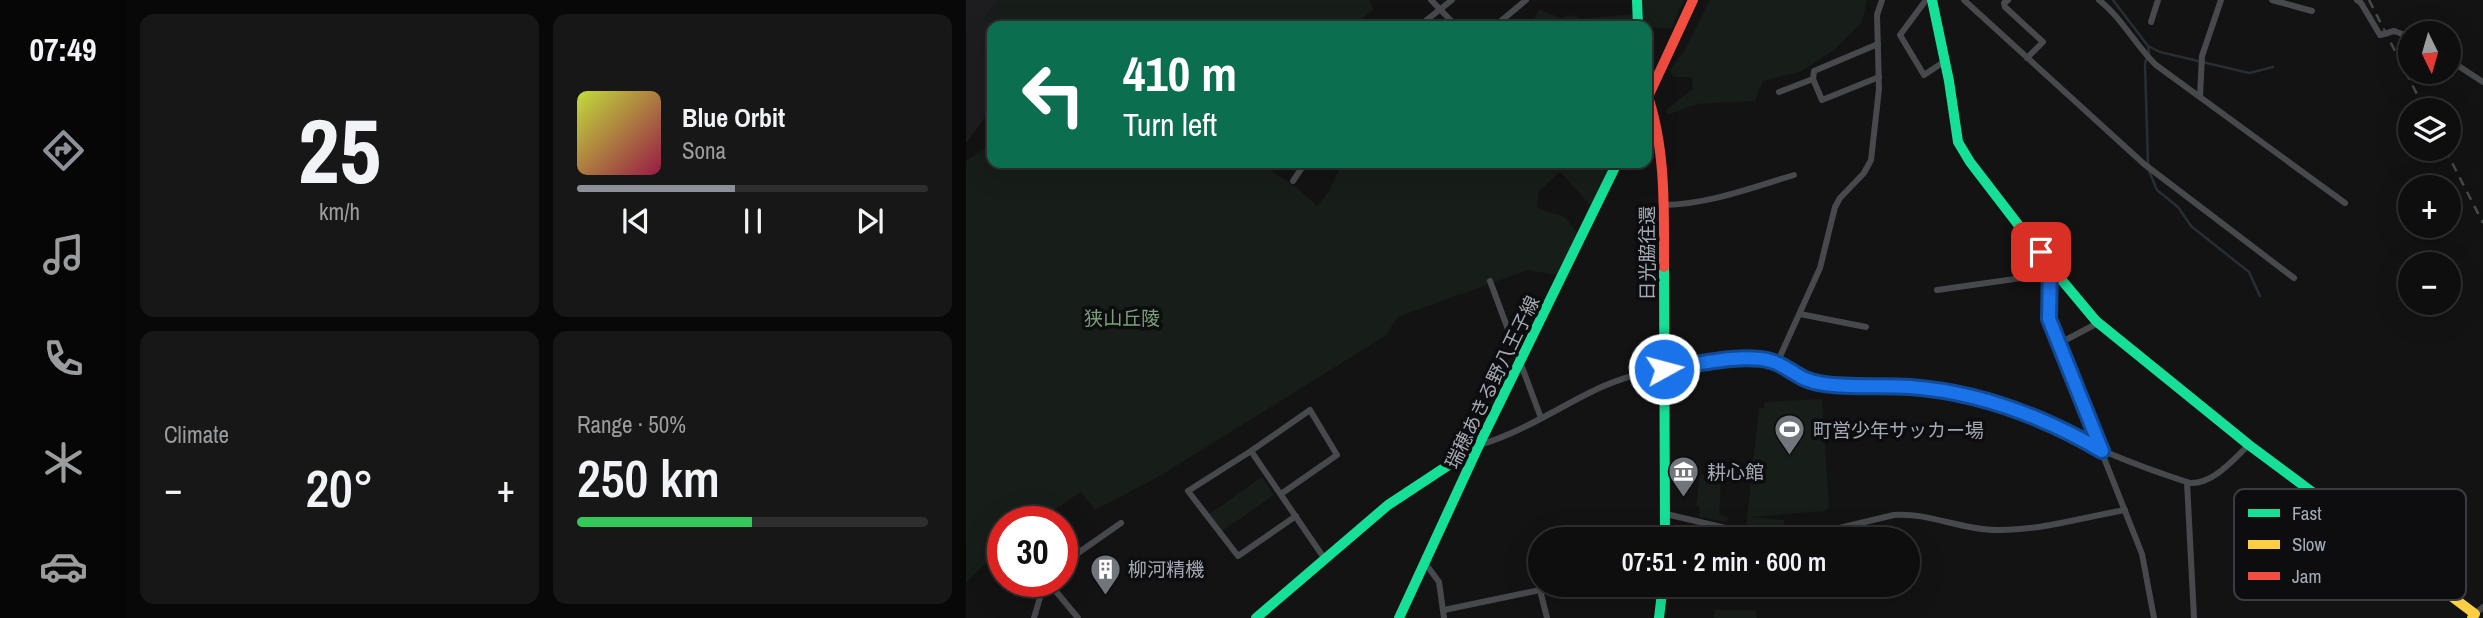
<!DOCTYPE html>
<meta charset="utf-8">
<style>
:root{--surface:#0e0e0e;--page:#171717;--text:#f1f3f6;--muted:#9b9c9e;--line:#2e2e2e;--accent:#8c9099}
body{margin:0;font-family:"Archivo Narrow","Noto Sans JP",sans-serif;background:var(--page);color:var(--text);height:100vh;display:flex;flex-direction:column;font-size:26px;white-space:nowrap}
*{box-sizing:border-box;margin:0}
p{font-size:23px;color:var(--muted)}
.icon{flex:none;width:38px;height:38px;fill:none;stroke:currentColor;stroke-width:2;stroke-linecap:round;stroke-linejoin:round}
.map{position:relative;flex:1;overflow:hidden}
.drawer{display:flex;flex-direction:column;gap:14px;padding:14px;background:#080808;width:840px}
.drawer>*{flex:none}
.top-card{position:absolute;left:21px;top:21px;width:665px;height:147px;border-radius:14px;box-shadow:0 7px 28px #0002,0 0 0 2px var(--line);background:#0b6e4f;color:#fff;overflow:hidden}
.needle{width:46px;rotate:175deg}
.fabs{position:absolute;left:1432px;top:21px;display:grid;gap:14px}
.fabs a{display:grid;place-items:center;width:63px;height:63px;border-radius:50%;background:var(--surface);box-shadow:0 7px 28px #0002,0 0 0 2px var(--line);font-size:35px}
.speed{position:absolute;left:21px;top:506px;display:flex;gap:14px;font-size:35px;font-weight:700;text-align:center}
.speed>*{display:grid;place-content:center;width:91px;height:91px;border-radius:50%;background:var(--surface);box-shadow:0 7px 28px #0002,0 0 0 2px var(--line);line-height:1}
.speed .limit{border:10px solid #d22;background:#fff;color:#111}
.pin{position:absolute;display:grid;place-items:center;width:60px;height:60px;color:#fff;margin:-30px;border-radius:14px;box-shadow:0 4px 10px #0006}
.me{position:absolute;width:77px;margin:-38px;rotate:83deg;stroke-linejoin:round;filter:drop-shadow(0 0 5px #0008)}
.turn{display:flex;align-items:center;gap:24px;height:147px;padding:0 21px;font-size:32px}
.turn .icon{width:91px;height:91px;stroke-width:2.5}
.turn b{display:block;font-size:49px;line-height:60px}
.big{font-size:52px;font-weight:600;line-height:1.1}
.drawer .card{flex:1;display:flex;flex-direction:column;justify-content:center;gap:10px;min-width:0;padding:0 24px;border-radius:14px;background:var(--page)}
.drawer .dial{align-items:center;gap:0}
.dial b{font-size:91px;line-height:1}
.song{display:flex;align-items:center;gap:21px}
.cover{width:84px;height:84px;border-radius:10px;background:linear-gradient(135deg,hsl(70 70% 55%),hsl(340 70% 35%))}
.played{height:7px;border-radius:4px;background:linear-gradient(90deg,var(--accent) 45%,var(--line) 45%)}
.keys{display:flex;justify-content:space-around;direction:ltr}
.heat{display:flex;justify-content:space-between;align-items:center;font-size:38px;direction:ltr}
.charge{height:10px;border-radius:5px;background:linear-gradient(90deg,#34c759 50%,var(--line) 0)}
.drawer .tiles{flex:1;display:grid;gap:14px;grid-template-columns:repeat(2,1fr)}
.trip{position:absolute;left:562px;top:527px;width:392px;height:70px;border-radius:35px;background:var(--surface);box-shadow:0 7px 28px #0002,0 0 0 2px var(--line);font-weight:600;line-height:70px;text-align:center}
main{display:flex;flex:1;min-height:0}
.menu{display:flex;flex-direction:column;width:126px;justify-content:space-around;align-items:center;background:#060606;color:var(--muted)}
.menu .icon{width:49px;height:49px}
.menu .selected{color:var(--accent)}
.menu b{font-size:32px;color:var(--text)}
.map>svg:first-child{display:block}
</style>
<main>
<nav class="menu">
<b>07:49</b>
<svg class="icon selected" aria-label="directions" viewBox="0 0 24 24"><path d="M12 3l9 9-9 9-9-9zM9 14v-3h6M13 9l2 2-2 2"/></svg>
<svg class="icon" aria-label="music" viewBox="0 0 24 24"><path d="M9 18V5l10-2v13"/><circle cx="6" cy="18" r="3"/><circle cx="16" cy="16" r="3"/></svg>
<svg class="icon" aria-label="phone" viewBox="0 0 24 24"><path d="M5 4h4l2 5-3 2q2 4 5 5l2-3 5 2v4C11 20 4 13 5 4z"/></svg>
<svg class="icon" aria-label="climate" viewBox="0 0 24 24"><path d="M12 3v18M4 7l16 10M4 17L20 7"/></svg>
<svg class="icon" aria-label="car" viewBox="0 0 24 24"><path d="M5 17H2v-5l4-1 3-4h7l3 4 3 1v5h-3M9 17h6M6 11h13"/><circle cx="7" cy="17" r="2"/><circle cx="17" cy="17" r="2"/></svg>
</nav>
<section class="drawer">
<div class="tiles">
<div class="card dial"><b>25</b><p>km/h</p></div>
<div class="card">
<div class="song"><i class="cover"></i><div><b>Blue Orbit</b><p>Sona</p></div></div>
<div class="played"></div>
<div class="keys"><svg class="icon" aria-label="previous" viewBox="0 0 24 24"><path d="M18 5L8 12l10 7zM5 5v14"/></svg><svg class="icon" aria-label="pause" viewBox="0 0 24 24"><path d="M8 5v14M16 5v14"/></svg><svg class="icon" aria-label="next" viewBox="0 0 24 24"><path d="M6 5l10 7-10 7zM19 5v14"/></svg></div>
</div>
<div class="card"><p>Climate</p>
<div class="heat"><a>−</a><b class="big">20°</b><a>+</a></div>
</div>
<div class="card"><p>Range · 50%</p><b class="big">250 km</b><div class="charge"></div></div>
</div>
</section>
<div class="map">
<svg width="1517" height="618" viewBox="0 0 1517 618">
<rect width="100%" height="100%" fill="#131313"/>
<!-- built -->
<polygon fill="#1d1d20" points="0,0 34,0 18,18 28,26 26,108 0,143"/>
<!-- green -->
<g fill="#171d18">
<polygon points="34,0 403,0 408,9 397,18 400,26 28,26 18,18"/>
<polygon points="675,0 718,0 705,29 675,26"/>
<polygon points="744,0 901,0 896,22 868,50 834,72 797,81 789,101 731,104 701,115 701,109 727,89 726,77 708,77 703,71 718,51"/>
<polygon points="573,9 595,18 606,15 614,19 667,14 668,26 565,26"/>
<polygon points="26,143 26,163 310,163 306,171 331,188 351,206 363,191 376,163 645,163 626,207 594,172 573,191 571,208 599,217 614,237 595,276 562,270 432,317 419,336 194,476 129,510 115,492 72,521 37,522 37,546 0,583 0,161"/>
<polygon points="856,399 863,507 859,511 786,517 818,520 819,536 808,536 780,527 793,408 798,408 799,402"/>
<polygon points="734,474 755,482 753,515 762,517 761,522 733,517 734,507 730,506"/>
<polygon points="296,477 308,495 256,531 243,514"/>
<polygon points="749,610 790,610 791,618 748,618"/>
</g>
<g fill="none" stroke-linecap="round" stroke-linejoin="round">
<!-- stream -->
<g stroke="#262f35" stroke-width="2.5">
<polyline points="1147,0 1182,46 1183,53 1179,63 1182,164"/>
<polyline points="1182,46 1194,52 1283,73 1307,67"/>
<polyline points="1183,171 1191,190 1212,207 1225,226 1283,272 1294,296"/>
</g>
<!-- street -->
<g stroke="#47494c" stroke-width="6">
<polyline points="465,0 490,26"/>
<polyline points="960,0 934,35 958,75 979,61"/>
<polyline points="998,0 1178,164 1328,278"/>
<polyline points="1042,0 1038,3 1039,7 1077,42 1061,58"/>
<path d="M1133,0C1157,19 1169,45 1190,65L1379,203"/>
<polyline points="1306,0 1346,11"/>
<polyline points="1391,0 1395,3 1414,35 1428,31 1444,37"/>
<polyline points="1185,22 1192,0"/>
<polyline points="453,26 486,0"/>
<polyline points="529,26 560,0"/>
<polyline points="1482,59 1517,82"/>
<polyline points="847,79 856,100 913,77"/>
<polyline points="813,92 847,79 848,71 912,44"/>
<polyline points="1234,96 1236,56 1255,0"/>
<polyline points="327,181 339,163"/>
<path d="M698,205C743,204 785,188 828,175"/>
<polyline points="1084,268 1083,319 1176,554 1188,618"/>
<polyline points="524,281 575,418"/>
<polyline points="971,290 1084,274"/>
<polyline points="834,314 900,327"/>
<polyline points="1092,344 1132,323"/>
<polyline points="811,363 854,268 869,207 874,198 898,173 905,160 913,89 911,15 916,0"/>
<path d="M513,445C552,434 587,411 623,393C646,381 673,373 698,368C723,364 786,354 809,362C824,368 834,380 851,383C900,390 949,384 998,395C1034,403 1070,416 1103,432C1116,438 1127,447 1140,452C1168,464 1196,474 1224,483C1248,484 1267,459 1283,445"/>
<polyline points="285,451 344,410 371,455 315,494"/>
<polyline points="1221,482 1228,618"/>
<polyline points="700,514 806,539"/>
<polyline points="330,516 272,556 222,491 285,451 358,558"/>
<polyline points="678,539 699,529"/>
<path d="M827,539L928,515C962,512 995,530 1030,530C1073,531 1118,517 1159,510"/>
<polyline points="459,563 473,582 478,618"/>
<polyline points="96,567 102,560 155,523"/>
<polyline points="83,583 112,618"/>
<polyline points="574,590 581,618"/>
<polyline points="478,610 574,590 582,584"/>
<polyline points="1509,614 1517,607"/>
<polyline points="68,618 75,594 83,582"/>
</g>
<!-- fast -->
<g stroke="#16e098" stroke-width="10">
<polyline points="671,0 672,26"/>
<polyline points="966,0 983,81 992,142 1004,162 1084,266 1130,321 1283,445 1381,518"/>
<polyline points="698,267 699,539"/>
<polyline points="290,618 422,505 513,445"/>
<polyline points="433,618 513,445 651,163"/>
<polyline points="693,618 697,584"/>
</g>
<!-- slow -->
<polyline stroke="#ffcf43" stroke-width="10" points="1381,518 1509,614 1506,618"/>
<!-- jam -->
<g stroke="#f24e42" stroke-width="10">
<path d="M681,94C700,148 698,210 698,267"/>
<polyline points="681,99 727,0"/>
</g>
<!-- rail -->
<g stroke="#47494b" stroke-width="2.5" stroke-dasharray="9 7" stroke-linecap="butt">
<polyline points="1403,0 1459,110"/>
<polyline points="1479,149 1517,223"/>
</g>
</g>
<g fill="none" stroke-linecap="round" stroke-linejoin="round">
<defs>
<path id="route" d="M698,369C729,365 775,353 805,361C825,367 832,381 858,384C887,388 916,385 944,387C1012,392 1078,417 1136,451L1083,319L1084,266L1075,252"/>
</defs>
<!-- route casing -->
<use href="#route" stroke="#114b97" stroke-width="18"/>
<!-- route -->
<use href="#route" stroke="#1a73e8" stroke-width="12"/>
</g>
<!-- icons -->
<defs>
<symbol id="stadium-pin" viewBox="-11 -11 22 30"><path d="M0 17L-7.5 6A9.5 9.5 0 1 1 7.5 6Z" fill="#71757c" stroke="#0d0d0f"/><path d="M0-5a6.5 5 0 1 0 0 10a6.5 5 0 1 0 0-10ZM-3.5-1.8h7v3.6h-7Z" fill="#fff"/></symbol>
<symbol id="museum-pin" viewBox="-11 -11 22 30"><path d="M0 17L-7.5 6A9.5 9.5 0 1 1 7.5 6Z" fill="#71757c" stroke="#0d0d0f"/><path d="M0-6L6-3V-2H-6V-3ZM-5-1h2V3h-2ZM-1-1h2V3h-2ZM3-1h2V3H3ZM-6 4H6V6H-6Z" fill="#fff"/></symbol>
<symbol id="building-pin" viewBox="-11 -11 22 30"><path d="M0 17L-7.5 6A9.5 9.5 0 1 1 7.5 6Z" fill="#71757c" stroke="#0d0d0f"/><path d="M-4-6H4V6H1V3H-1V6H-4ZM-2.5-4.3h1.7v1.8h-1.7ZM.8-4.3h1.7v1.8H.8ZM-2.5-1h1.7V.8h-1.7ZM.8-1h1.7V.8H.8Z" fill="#fff"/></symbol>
</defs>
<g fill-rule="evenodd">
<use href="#stadium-pin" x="806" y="412" width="35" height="47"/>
<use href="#museum-pin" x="700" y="454" width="35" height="47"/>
<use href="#building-pin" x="122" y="552" width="35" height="47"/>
</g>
<g text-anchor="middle" stroke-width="7" stroke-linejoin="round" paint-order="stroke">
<!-- street labels -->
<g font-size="19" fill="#a3aab5" stroke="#0d0d0f">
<text transform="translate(681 253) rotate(-90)" y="7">日光脇往還</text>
<text transform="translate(526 382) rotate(-64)" y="7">瑞穂あきる野八王子線</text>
</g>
<!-- park labels -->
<g font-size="19" fill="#79a279" stroke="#0d0d0f">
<text x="156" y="325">狭山丘陵</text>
</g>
<!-- poi labels -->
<g font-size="19" fill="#a3aab5" stroke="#0d0d0f" text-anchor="start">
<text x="847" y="437">町営少年サッカー場</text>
<text x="741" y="479">耕心館</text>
<text x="162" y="576">柳河精機</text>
</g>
</g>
<!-- legend -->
<rect x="1268" y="489" width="232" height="111" rx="10" fill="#0d0d0f" stroke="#3a3c41" stroke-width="2"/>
<rect x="1282" y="509" width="32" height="8" fill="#16e098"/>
<rect x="1282" y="540" width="32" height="9" fill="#ffcf43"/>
<rect x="1282" y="572" width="32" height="8" fill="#f24e42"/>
<g font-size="19" fill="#a3aab5">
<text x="1326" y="520">Fast</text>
<text x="1326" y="551">Slow</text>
<text x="1326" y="583">Jam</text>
</g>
</svg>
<div class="fabs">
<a><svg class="needle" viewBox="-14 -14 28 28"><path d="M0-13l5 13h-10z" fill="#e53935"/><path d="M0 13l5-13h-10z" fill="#9b9c9e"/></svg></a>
<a><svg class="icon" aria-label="layers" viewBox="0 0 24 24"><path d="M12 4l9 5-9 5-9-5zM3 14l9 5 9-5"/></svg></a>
<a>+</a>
<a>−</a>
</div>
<div class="speed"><div class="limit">30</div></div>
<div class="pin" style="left:1075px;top:252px;background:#d93025"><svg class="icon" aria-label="arrive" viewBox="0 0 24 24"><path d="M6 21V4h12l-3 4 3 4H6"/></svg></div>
<svg class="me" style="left:698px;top:369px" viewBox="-20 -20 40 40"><circle r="17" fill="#1a73e8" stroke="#fff" stroke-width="3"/><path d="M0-11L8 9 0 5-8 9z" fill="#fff"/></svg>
<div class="trip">07:51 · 2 min · 600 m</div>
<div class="top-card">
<div class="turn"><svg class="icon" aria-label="left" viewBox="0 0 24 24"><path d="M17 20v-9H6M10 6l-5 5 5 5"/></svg><div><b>410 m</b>Turn left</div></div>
</div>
</div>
</main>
